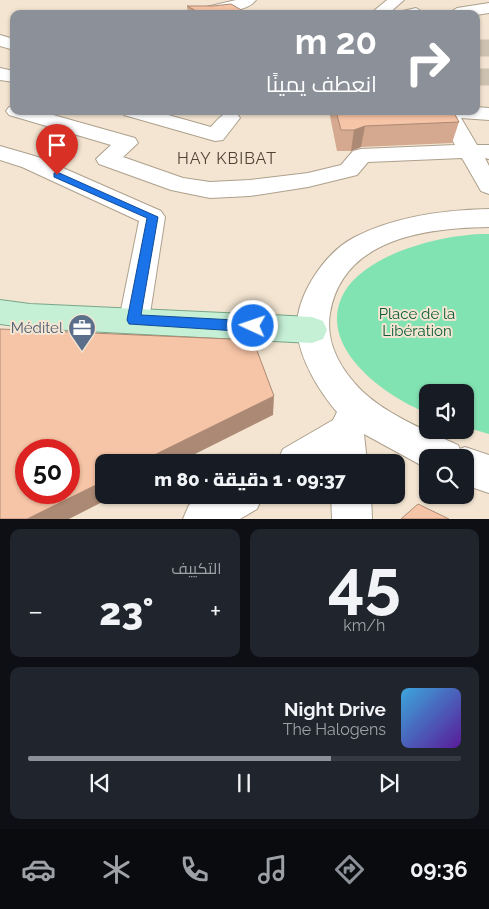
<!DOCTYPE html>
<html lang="ar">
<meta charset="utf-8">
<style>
:root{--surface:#171b24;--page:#20242c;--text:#f1f3f6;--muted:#9ea1a6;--line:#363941;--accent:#8c9099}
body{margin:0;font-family:Raleway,Cairo,sans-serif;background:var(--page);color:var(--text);direction:rtl;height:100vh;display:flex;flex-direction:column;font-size:19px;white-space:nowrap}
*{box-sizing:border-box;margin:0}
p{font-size:16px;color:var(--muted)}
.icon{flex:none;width:28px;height:28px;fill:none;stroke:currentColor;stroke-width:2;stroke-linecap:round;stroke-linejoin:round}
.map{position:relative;height:519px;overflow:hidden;direction:ltr}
.drawer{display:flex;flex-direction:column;gap:10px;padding:10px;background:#0d0f14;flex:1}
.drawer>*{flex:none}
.guide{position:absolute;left:10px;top:10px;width:470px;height:105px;border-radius:10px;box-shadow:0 1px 4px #0004;direction:rtl;background:#8c9099;color:#fff;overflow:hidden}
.controls{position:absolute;left:419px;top:384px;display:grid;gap:10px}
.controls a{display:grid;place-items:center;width:55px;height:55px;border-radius:10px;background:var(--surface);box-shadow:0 1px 4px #0004;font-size:25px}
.speed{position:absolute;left:15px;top:439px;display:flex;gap:10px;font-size:25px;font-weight:700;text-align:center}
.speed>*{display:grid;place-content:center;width:65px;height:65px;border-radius:50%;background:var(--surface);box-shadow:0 1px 4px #0004;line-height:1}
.speed .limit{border:8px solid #d22;background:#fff;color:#111}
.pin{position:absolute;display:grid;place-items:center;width:42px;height:42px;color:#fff;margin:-51px -21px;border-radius:50% 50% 50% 0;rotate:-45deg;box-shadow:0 0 5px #0007}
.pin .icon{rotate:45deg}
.me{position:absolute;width:55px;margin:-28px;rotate:273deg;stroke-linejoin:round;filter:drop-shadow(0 0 4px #0008)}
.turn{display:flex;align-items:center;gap:18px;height:105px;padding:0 20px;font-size:22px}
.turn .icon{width:65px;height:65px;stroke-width:2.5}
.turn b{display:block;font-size:35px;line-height:42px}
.big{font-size:38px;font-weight:800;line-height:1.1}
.drawer .widget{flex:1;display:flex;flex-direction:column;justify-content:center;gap:8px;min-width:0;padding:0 18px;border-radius:10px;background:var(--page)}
.drawer .dial{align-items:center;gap:0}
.dial b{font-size:65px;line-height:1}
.song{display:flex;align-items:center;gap:15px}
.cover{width:60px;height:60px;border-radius:8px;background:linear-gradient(135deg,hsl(200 70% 55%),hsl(270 70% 35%))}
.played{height:5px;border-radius:2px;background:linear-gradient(90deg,var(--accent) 70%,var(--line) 70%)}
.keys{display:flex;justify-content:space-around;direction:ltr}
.heat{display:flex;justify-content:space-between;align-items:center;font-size:28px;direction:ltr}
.drawer .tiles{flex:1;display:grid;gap:10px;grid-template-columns:1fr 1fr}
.widget:last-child{grid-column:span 2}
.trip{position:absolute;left:95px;top:454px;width:310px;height:50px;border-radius:10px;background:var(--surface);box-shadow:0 1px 4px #0004;font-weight:800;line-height:50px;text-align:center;direction:rtl}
.dock{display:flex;height:80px;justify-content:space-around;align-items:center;background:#090b0e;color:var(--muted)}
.dock .icon{width:35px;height:35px}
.dock .on{color:var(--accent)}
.dock b{font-size:22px;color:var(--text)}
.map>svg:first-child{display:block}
</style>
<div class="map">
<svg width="489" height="519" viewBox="0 0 489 519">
<rect width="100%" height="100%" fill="#f3e5d1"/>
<!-- green -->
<path fill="#82e3b2" d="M489,234V434L465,427V392H428L427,413C384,396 313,345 345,291C369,252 447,233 489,234Z"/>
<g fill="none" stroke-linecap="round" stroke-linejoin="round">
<!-- minor-tunnel -->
<g stroke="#cdc1af" stroke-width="17" stroke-dasharray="17 8" stroke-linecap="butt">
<polyline points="476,48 489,48"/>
<polyline points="476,77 489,77"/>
</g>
<defs>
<g id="minor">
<path d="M236,0H256C245,15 204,14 186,14L189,11Z"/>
<polygon points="387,0 404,0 388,14 370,14"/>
<polygon points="489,3 489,13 476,15 449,13 457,8"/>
<polygon points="416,8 424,13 400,14 403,11"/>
<polygon points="0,35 14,39 14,50 0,46"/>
<polygon points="0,68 14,71 14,82 0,80"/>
<polygon points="14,106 14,111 39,111 135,138 138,143 123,157 183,178 210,182 250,180 308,173 341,165 353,151 361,149 455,145 437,111 476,111 476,107 489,108 489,120 461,118 477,145 489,145 489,159 485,158 489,166 489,194 481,191 462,158 368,162 357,175 308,187 250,196 210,198 171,190 99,164 96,159 111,145 9,115 6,111 9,107"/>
<path d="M121,111H154L211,127C219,118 224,110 237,114L240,118L223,140L215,141L124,115Z"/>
<polygon points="0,146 38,157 161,211 165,217 149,320 145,329 134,332 123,329 119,320 139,221 22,167 0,160"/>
<path d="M489,209V227C426,228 343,238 330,313C325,343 341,370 362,391C389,416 425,430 458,445L460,449L465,447L489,455V493L465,485V458H428V469L364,434L367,462H277L283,449L333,420L337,412C319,391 300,360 297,331C295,296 325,252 355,237C396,216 444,210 489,209Z"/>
<polygon points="205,495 263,495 257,509 240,519 183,519 189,505"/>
<polygon points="331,495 371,495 372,519 332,519"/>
</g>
<polygon id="major" points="0,300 30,304 312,317 323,321 327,330 323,339 312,343 30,328 0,324"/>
</defs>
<!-- minor casing -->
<use href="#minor" stroke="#ada08d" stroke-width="2"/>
<!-- major casing -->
<use href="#major" stroke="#79a688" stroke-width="2"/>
<!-- minor -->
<use href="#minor" fill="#fff" fill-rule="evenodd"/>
<!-- major -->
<use href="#major" fill="#c5f0d6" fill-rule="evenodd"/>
</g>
<!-- wall -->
<g fill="#d4a98f">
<polygon points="187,6 248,14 188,14"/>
<polygon points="329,111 453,111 459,122 452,143 361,147 351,151 337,151"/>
</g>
<!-- shaded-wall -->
<g fill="#ac8974">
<polygon points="365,126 361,147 351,151 354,130"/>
<polygon points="274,396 273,415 179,462 140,462"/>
<polygon points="104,481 104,495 116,495 69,519 27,519"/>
</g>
<!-- building -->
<g fill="#f6c4a6" stroke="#ac8974" fill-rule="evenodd">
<polygon points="231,4 248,14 202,14 187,6 213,6"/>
<polygon points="336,111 453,111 459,122 365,126 354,130 341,130"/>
<path d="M0,329L253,340L274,396L140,462H104V481L27,519H0ZM26,450H69V492H26Z"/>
<polygon points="418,504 449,519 401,519"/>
</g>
<!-- route -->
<polygon fill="#1a73e8" stroke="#114b97" points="57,172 158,217 141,315 253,321 259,326 257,330 253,332 129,324 127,320 147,218 54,177 54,173"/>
<!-- icons -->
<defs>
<symbol id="office-pin" viewBox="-11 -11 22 30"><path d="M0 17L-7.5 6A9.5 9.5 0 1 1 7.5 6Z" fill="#5c6f8a" stroke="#f3e5d1"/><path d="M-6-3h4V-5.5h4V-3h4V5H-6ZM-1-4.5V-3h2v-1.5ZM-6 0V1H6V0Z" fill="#fff"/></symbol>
</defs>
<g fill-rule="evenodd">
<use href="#office-pin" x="66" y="312" width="32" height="43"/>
</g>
<g text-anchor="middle" stroke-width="4" stroke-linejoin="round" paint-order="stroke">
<!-- park labels -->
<g font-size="15" fill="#0f5c3d" stroke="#f3e5d1">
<text x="417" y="319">Place de la<tspan x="417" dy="17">Libération</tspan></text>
</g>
<!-- service labels -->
<g font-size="15" fill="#4e5e75" stroke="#f3e5d1" text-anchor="end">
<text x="63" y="333">Méditel</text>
</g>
<!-- neighbourhood labels -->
<g font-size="16" letter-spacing="1" fill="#4e4232" stroke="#f3e5d1">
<text x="227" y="164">HAY KBIBAT</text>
</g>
</g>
</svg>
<div class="controls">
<a><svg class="icon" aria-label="sound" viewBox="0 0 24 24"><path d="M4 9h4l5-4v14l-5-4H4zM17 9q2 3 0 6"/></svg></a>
<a><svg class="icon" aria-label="search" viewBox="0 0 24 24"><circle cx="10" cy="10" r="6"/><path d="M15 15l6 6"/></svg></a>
</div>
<div class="speed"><div class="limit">50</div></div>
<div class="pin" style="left:57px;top:175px;background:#d93025"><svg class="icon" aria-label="arrive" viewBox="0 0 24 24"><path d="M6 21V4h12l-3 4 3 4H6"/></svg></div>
<svg class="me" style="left:253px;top:326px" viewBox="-20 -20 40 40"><circle r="17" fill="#1a73e8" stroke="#fff" stroke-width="3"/><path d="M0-11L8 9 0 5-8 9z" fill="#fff"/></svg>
<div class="trip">09:37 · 1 دقيقة · 80 m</div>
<div class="guide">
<div class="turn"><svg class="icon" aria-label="right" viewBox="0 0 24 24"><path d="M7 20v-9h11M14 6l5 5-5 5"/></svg><div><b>20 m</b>انعطف يمينًا</div></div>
</div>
</div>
<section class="drawer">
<div class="tiles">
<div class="widget dial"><b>45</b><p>km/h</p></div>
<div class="widget"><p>التكييف</p>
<div class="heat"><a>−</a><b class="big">23°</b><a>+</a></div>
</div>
<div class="widget">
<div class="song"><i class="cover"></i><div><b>Night Drive</b><p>The Halogens</p></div></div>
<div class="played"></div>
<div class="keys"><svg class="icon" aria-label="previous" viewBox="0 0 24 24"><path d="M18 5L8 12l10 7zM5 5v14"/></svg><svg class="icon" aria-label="pause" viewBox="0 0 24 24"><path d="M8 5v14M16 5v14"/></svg><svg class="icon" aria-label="next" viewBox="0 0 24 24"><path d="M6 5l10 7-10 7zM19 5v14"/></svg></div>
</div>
</div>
</section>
<nav class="dock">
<b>09:36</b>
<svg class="icon on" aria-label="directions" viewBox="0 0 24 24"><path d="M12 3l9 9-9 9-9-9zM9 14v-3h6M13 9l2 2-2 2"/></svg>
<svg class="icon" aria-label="music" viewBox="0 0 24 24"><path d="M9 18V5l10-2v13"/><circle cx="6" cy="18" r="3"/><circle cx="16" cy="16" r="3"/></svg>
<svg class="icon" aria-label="phone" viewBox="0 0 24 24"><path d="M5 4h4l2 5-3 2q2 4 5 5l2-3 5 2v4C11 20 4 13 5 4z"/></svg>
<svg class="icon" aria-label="climate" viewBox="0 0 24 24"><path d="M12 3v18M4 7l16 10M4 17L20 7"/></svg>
<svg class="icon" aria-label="car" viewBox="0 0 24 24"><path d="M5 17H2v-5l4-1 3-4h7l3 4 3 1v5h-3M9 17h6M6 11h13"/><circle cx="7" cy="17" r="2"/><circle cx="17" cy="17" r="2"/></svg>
</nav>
